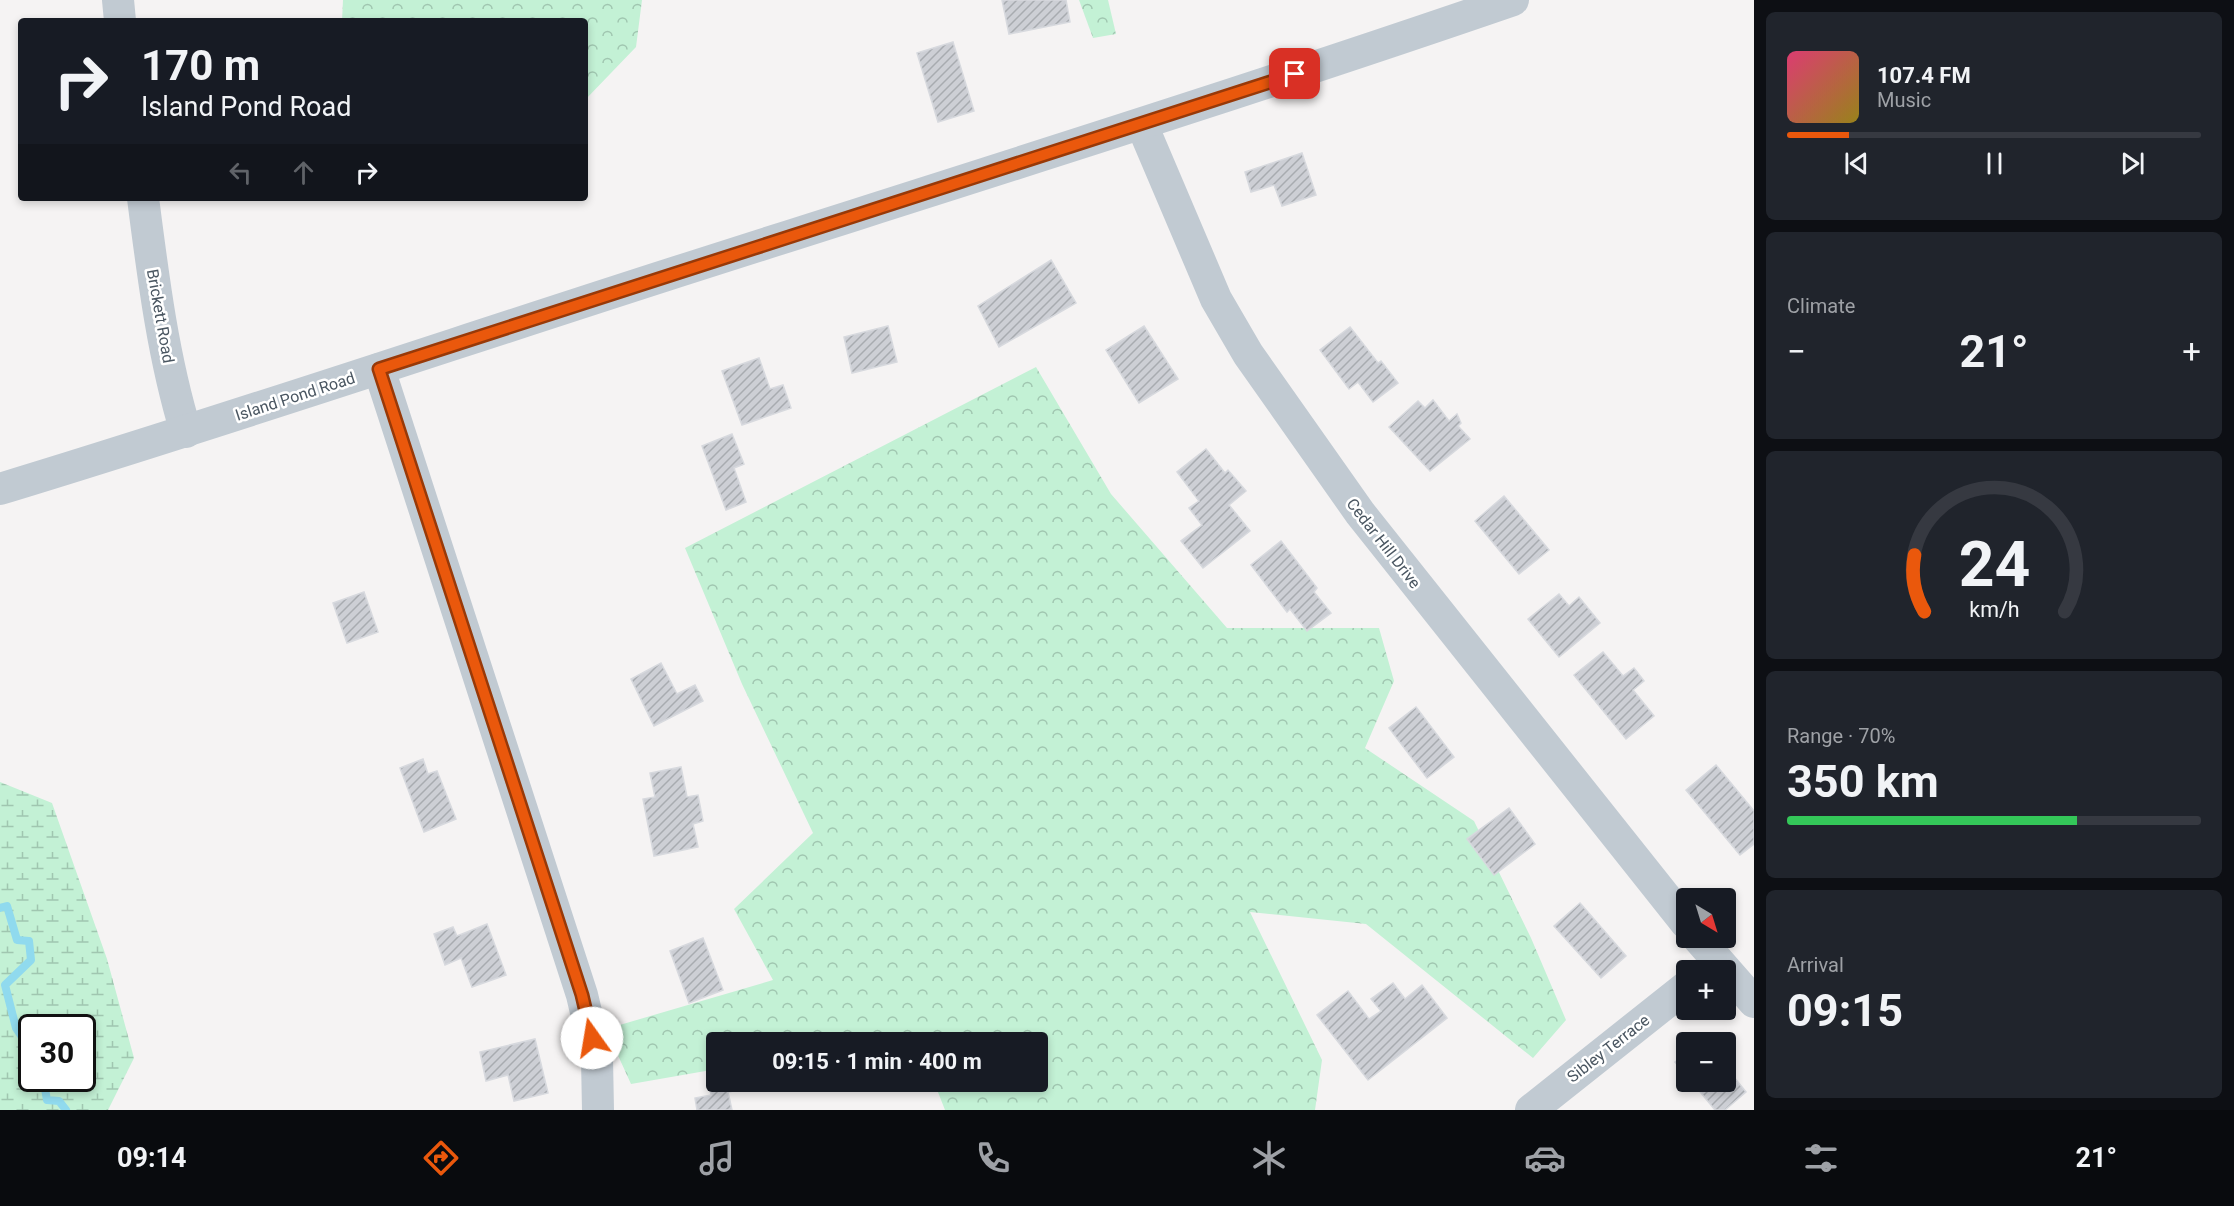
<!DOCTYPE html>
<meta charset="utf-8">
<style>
:root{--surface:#171b24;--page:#20242c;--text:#f1f3f6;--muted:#9ea1a6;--line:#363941;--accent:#ea580c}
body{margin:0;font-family:Roboto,sans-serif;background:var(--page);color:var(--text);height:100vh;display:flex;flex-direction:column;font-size:22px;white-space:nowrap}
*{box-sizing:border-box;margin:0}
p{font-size:20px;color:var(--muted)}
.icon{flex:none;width:33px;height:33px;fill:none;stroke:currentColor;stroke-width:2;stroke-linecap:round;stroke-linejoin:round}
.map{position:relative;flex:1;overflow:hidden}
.panel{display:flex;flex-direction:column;gap:12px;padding:12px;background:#0d0f14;width:480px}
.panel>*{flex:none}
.guide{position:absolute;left:18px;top:18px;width:570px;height:183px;border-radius:6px;box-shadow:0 3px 9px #0003;background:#171b24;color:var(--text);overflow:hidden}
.needle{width:39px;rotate:142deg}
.buttons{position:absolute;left:1676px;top:888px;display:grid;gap:12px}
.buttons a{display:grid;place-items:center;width:60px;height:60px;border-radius:6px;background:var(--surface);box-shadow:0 3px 9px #0003;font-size:30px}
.speed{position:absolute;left:18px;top:1014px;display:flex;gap:12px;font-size:30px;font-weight:700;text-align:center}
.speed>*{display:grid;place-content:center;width:78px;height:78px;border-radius:50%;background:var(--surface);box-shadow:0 3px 9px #0003;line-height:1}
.speed .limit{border:3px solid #111;border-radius:9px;background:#fff;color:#111}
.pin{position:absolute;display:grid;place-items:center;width:51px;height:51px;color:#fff;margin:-26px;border-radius:12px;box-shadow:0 3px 9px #0006}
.me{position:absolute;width:66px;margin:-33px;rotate:347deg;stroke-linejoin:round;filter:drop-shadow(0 0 4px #0008)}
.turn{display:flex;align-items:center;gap:21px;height:126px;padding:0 24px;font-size:27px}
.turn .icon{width:78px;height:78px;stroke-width:2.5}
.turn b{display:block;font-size:42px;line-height:51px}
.lanes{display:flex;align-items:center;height:57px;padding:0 24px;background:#0003;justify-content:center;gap:30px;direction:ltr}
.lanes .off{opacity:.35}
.big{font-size:45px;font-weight:700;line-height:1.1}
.panel .widget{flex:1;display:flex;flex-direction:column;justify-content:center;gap:9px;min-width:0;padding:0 21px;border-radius:9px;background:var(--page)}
.panel .dial{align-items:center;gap:0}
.dial svg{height:156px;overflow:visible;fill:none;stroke:var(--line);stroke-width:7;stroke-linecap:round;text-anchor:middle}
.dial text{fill:var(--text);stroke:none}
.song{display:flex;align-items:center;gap:18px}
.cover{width:72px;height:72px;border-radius:9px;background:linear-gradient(135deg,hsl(340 70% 55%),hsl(50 70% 35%))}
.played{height:6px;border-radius:3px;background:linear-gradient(90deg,var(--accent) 15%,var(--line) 15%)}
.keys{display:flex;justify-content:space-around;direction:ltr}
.heat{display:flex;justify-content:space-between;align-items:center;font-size:33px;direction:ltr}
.charge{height:9px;border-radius:4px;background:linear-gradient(90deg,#34c759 70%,var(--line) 0)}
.trip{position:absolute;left:706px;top:1032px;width:342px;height:60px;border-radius:6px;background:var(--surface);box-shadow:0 3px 9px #0003;font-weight:700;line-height:60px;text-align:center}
.tab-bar{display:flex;height:96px;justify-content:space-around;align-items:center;background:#090b0e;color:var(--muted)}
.tab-bar .icon{width:42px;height:42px}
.tab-bar .on{color:var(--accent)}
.tab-bar b{font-size:27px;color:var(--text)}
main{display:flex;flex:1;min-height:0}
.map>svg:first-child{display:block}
</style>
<main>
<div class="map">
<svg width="1754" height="1110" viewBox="0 0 1754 1110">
<defs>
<pattern id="forest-crowns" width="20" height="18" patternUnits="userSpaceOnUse" patternTransform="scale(1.5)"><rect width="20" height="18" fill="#c3f1d5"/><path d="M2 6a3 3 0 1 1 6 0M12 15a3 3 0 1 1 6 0" fill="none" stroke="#a0c6b0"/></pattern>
<pattern id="wetland-marsh" width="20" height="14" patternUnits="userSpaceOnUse" patternTransform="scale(1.5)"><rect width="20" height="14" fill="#c3f1d5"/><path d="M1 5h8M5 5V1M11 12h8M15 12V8" fill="none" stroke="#a0c6b0"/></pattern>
<pattern id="building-hatch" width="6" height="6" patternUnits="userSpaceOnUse" patternTransform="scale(1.5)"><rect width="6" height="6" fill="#cdcfd5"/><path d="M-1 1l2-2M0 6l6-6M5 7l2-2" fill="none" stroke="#a8abb0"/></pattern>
</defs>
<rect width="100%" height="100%" fill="#f5f3f3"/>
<!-- forest -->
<g fill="url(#forest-crowns)">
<polygon points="343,0 642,0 636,47 585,100 585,21 342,21"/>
<polygon points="1079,0 1108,0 1116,34 1093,38"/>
<polygon points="1036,367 1111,494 1227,628 1379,628 1394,681 1365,748 1474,821 1531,938 1566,1020 1533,1058 1366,924 1250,912 1322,1060 1315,1110 945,1110 934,1082 1038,1082 1038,1042 717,1042 717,1069 631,1084 606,1029 773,980 734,909 813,833 742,684 685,548"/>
</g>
<!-- wetland -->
<path fill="url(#wetland-marsh)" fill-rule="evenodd" d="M0,782L52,803L107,959L134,1058L108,1110H0ZM32,1028H82V1078H32Z"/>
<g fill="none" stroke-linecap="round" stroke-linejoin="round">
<!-- stream -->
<g stroke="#90daee" stroke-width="8">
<polyline points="0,908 7,906 17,940 29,941 31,960 5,985 16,1028 32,1052"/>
<polyline points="43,1078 47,1100 59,1101 66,1110"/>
</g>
</g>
<!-- building -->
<g fill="url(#building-hatch)" stroke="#d7d9de" stroke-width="1.5">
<polygon points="1002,0 1066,0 1070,22 1009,34"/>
<polygon points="953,42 974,111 938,122 917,53"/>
<polygon points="1302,153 1316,195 1282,206 1274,185 1251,192 1245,172"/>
<polygon points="1051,260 1076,303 999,347 978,306"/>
<polygon points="888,326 897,362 852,373 844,337"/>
<polygon points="1144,326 1178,379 1139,403 1106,350"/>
<polygon points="1350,327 1378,363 1381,361 1398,383 1373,402 1358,382 1349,389 1320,350"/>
<polygon points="759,358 770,389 783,385 791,408 742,425 722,371"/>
<polygon points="1433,400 1449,421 1457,414 1461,423 1458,426 1470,439 1430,471 1389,427 1418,401 1425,408"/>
<polygon points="732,434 744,464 734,468 746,502 726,510 702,446"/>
<polygon points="1206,449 1225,473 1228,470 1246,491 1229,505 1250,531 1203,568 1181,541 1202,525 1189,508 1199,501 1177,472"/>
<polygon points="1504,496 1549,550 1519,574 1475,521"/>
<polygon points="1281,541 1317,588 1314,592 1331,613 1307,631 1290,609 1287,612 1251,565"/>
<polygon points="364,592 378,632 347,643 333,603"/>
<polygon points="1559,594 1569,606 1579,597 1600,623 1559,657 1528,619"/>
<polygon points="1603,652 1623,676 1634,668 1644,681 1633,690 1654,716 1626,739 1574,675"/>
<polygon points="661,663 677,694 695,685 703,701 654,726 631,679"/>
<polygon points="1416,707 1454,757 1427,778 1389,728"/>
<polygon points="423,759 428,774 437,771 456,819 424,832 400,768"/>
<polygon points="1716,765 1754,811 1754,844 1740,855 1686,790"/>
<polygon points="681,767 687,797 698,795 703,821 693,824 698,847 654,856 643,799 655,797 650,773"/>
<polygon points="1509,808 1535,844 1494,875 1467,839"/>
<polygon points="1580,903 1626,956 1601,978 1554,926"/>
<polygon points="487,924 506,975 472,987 461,958 445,965 434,934 453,927 457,936"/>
<polygon points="703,938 723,990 689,1003 670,951"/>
<polygon points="1393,983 1405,999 1422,985 1447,1018 1368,1080 1317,1015 1348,991 1369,1019 1381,1011 1371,999"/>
<polygon points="535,1039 548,1093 514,1101 508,1075 486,1081 480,1052"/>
<polygon points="1686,1053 1686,1075 1675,1062"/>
<polygon points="1725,1066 1746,1092 1725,1110 1715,1110 1692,1082 1725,1082"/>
<polygon points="717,1072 717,1082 738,1082 740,1090 728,1092 732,1110 697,1110 695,1098 711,1095 707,1073"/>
</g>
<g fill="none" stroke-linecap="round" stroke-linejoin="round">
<!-- minor -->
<g stroke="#c1cad2" stroke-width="32">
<polyline points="118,0 120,21"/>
<polyline points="1142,125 1216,299 1248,354 1360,513 1686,923"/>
<path d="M143,198C153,276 163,357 186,432"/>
<polyline points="379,369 582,995 597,1059 598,1110"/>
<path d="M0,489C224,421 446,346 670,274C951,184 1234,96 1513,0"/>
<polyline points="1698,938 1754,1002"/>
<polyline points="1531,1110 1686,987"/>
</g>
</g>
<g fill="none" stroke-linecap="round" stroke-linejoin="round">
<defs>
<polyline id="route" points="592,1038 582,995 379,369 1295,74"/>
</defs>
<!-- route casing -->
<use href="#route" stroke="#983908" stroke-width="15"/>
<!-- route -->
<use href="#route" stroke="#ea580c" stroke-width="10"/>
</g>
<g text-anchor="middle" stroke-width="5" stroke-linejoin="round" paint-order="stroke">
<!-- street labels -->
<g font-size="16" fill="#4a5661" stroke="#fff">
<text transform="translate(161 316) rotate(80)" y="6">Brickett Road</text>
<text transform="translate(295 396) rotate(-18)" y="6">Island Pond Road</text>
<text transform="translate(1384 543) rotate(52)" y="6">Cedar Hill Drive</text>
<text transform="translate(1608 1048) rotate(-38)" y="6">Sibley Terrace</text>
</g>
</g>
</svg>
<div class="buttons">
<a><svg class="needle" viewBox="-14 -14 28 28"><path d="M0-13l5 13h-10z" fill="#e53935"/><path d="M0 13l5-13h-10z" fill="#9ea1a6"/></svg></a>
<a>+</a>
<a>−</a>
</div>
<div class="speed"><div class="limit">30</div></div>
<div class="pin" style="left:1295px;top:74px;background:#d93025"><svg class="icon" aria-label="arrive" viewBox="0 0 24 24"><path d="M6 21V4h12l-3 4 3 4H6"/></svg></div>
<svg class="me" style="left:592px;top:1038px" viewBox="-20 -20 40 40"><circle r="19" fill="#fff"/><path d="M0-13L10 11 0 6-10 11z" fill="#ea580c"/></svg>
<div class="trip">09:15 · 1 min · 400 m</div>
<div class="guide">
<div class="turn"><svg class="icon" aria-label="right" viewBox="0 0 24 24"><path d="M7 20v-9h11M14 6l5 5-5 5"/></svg><div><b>170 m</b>Island Pond Road</div></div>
<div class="lanes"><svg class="icon off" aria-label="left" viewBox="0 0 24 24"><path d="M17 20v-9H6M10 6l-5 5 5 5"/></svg><svg class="icon off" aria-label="ahead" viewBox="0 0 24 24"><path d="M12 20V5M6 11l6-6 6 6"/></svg><svg class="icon" aria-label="right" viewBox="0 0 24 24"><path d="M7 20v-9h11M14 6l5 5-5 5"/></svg></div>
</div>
</div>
<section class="panel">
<div class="widget">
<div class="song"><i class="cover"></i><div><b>107.4 FM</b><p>Music</p></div></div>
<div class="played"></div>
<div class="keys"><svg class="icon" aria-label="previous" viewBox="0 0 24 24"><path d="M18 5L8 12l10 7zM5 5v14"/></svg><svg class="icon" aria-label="pause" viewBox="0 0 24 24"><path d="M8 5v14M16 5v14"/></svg><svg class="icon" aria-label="next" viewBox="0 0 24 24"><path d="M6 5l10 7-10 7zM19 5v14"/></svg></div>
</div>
<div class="widget"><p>Climate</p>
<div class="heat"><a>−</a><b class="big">21°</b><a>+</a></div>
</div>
<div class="widget dial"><svg viewBox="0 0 100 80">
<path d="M14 69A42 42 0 1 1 86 69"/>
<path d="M14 69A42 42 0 0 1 9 40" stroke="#ea580c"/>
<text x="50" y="56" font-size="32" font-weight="700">24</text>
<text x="50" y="72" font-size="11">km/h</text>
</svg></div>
<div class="widget"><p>Range · 70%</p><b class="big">350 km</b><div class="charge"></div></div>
<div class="widget"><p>Arrival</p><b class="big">09:15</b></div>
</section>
</main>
<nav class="tab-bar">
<b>09:14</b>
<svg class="icon on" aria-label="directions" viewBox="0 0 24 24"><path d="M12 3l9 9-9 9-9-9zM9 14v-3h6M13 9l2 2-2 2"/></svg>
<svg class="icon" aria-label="music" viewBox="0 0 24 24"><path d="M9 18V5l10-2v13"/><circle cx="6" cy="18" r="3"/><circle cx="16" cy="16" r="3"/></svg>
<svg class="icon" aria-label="phone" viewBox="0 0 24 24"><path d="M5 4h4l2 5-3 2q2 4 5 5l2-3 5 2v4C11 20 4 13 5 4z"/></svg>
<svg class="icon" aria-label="climate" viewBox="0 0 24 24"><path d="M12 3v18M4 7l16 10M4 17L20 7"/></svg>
<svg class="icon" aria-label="car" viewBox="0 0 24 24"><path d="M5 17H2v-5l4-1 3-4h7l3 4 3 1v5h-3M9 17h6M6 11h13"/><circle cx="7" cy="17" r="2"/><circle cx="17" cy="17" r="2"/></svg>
<svg class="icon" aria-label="filters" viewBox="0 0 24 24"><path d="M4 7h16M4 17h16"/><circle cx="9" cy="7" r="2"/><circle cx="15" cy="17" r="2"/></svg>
<b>21°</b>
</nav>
